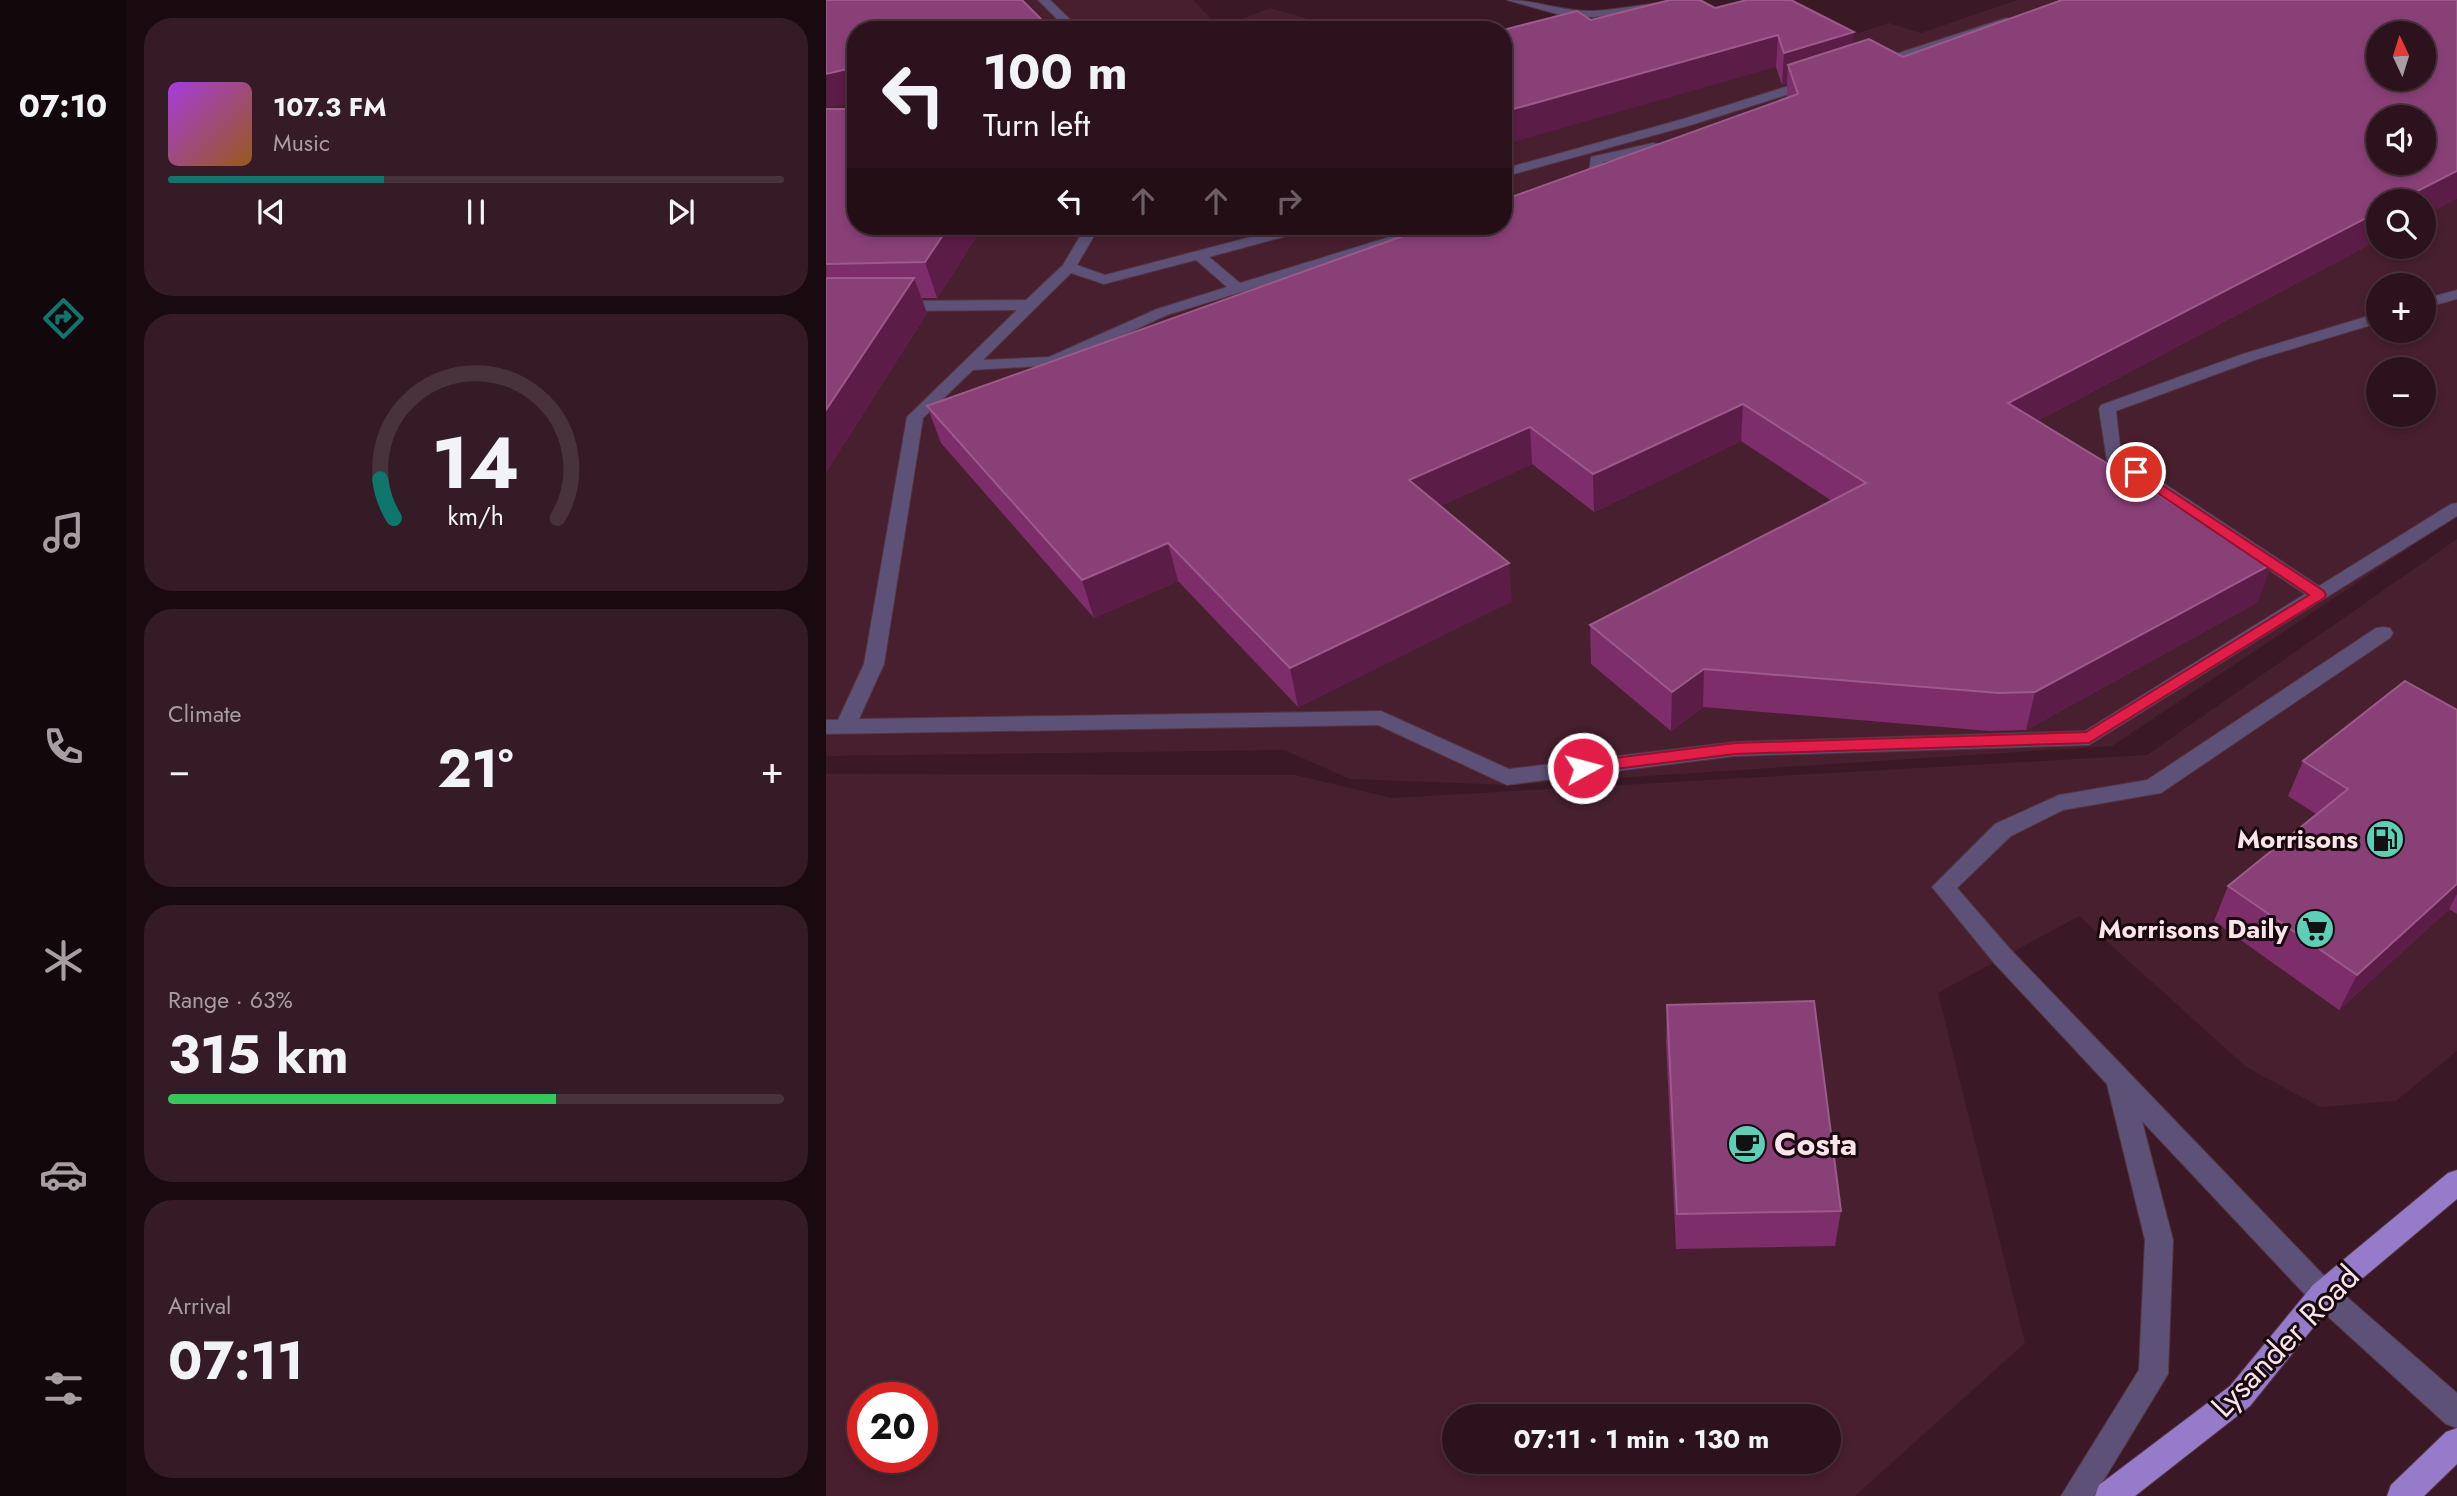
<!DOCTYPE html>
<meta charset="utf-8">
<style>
:root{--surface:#2c121c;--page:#341b25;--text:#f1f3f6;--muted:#a69ea3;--line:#48323b;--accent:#0f766e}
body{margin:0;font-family:Jost,sans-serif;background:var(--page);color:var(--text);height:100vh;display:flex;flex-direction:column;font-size:26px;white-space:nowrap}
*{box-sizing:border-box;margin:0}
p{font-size:23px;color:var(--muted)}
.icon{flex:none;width:38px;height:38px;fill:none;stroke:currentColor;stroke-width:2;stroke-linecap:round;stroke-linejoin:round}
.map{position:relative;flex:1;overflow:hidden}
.details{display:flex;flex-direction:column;gap:18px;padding:18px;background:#180a0f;width:700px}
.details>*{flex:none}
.top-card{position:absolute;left:21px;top:21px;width:665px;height:214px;border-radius:28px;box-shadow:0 4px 10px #0003,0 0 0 2px var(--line);background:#2c121c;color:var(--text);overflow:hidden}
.needle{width:46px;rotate:356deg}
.tools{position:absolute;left:1540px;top:21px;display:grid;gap:14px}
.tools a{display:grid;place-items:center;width:70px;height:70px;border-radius:50%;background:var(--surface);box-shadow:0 4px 10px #0003,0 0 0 2px var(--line);font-size:35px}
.speed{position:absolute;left:21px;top:1382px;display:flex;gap:14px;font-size:35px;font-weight:700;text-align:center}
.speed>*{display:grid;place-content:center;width:91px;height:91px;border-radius:50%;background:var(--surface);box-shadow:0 4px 10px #0003,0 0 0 2px var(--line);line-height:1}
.speed .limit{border:10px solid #d22;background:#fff;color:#111}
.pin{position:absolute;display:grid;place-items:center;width:60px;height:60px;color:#fff;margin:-30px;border:4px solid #fff;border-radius:50%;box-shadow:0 2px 7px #0007}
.me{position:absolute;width:77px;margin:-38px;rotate:83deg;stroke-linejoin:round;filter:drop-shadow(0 0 5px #0008)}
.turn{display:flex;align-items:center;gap:24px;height:147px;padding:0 21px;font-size:32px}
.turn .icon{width:91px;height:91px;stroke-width:2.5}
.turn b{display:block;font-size:49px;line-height:60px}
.lanes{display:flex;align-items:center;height:66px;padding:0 21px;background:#0003;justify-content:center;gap:35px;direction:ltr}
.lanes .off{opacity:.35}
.big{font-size:52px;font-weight:700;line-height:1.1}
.details .card{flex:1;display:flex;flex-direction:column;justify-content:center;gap:10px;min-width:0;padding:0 24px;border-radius:28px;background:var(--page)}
.details .dial{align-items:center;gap:0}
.dial svg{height:182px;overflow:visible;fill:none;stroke:var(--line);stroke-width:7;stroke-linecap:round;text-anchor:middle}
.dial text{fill:var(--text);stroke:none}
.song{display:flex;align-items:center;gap:21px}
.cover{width:84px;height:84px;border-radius:10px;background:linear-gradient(135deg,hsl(280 70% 55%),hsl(30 70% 35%))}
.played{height:7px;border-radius:4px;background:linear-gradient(90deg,var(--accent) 35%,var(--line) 35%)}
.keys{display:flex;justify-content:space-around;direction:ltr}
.heat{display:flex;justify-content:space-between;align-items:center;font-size:38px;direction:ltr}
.charge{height:10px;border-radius:5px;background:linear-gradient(90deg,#34c759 63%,var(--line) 0)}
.trip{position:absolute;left:616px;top:1404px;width:399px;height:70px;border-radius:35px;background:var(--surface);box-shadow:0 4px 10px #0003,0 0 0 2px var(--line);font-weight:700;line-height:70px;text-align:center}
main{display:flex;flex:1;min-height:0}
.tabs{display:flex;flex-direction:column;width:126px;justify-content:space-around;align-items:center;background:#12070b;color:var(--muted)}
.tabs .icon{width:49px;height:49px}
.tabs .on{color:var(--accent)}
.tabs b{font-size:32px;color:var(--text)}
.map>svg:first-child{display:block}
</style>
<main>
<nav class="tabs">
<b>07:10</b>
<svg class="icon on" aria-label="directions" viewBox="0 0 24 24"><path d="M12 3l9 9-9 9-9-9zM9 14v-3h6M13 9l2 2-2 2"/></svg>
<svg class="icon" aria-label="music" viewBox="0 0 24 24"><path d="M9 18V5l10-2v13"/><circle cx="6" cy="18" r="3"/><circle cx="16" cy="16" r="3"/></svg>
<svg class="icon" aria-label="phone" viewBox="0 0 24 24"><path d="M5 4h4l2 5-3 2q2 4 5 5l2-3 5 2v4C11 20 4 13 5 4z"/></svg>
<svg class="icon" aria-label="climate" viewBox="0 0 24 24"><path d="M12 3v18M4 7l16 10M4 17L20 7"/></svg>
<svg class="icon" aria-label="car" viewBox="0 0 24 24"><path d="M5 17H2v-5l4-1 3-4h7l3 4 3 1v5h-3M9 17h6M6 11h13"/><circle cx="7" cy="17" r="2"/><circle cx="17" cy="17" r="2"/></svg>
<svg class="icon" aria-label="filters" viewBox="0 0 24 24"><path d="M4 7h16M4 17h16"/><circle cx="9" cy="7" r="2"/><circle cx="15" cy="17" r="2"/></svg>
</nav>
<section class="details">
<div class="card">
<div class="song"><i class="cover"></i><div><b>107.3 FM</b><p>Music</p></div></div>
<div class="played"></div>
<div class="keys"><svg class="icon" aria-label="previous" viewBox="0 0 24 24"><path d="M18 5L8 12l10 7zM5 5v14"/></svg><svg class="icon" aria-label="pause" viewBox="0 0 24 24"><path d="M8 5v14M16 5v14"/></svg><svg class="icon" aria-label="next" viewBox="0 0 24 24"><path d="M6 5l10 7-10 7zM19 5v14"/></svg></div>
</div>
<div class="card dial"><svg viewBox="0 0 100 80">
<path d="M14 69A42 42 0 1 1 86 69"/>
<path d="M14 69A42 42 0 0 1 8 52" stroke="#0f766e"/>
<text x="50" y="56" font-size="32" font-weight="700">14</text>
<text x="50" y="72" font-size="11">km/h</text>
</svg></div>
<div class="card"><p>Climate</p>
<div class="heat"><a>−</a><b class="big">21°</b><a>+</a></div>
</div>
<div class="card"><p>Range · 63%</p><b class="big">315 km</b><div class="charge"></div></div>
<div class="card"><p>Arrival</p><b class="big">07:11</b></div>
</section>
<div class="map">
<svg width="1631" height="1496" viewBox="0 0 1631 1496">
<rect width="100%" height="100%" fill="#3a1825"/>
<!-- built -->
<g fill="#481f2e" fill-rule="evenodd">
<path d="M0,0H367L394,28L444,8L521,30H30V226H677V49L1007,41L1063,23L1095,33L1191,0H1605L1631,8V516L1286,746L683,785L524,779L458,750L0,756ZM1552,33H1598V79H1552ZM1552,117H1598V163H1552ZM1552,201H1598V247H1552ZM1552,285H1598V331H1552ZM1552,369H1598V415H1552Z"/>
<path d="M1631,539V1051L1570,1101L1494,1107L1420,1067L1253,916L1112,993L1199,1343L1029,1496H0V774L469,775L566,798L1321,755ZM37,1398H96V1458H37ZM628,1416H1003V1461H628Z"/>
</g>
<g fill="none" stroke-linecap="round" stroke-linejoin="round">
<defs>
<g id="minor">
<polygon points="212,0 224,0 255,30 242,30"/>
<path d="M681,0C711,0 738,12 767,11C802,9 835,0 870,0L864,3L768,17L738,16Z"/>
<polygon points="1180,18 1190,20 1052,66 1042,63"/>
<polygon points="988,78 994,82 992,85 865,125 677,177 677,169 857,119"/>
<polygon points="827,143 832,144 832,150 777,162 775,177 749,187 742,183 763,172 765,157"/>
<path d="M260,226H274L251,265L279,275L467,226H489L487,229L383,257L414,283L599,226H620L618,229L341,315L232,365L147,370L97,418L58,664L33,719L555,711L683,769L909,742L1259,731L1479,594L1281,461L1273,409L1275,405L1417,354L1552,313V323L1429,360L1290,411L1295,455L1493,586L1625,504L1631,503V516L1263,745L909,756L681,785L552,725L0,734V720H12L38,664L81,417L191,310L72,311L64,306L72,301L200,300L237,265ZM370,260L401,287L331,309L223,357L157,360L245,273L278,284Z"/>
<polygon points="1631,290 1631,299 1598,308 1598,299"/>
<polygon points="1557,627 1564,628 1567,633 1564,638 1335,793 1237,810 1185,836 1131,888 1185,950 1507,1285 1631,1393 1631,1428 1620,1424 1487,1303 1316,1121 1347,1240 1342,1374 1268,1496 1235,1496 1313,1370 1319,1240 1281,1084 1169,964 1106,887 1169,824 1233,795 1321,780 1550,628"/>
</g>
<g id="major">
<polygon points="1631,1170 1631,1199 1507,1303 1424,1406 1309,1496 1269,1496 1273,1485 1404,1386 1487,1285 1622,1173"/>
<polygon points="1631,1428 1631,1464 1598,1496 1561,1496 1565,1485 1620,1432"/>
</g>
</defs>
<!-- minor casing -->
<use href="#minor" stroke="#553441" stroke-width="2"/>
<!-- major casing -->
<use href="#major" stroke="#553441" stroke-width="2"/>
<!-- minor -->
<use href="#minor" fill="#5d5177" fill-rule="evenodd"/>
<!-- major -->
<use href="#major" fill="#957bca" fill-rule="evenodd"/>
</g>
<!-- wall -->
<g fill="#7c2d6a">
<polygon points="1631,0 1631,198 1598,216 1598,201 1552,201 1552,240 1211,421 1432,602 1200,730 1164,731 877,707 845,731 765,664 764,625 1006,501 915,441 768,512 706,464 614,506 686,601 472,707 352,581 268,618 115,443 101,406 961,99 961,83 956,85 950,67 765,20 889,8 1077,57"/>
<polygon points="0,109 157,226 111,298 96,298 101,313 0,472"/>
<polygon points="1631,710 1631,914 1623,909 1513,1010 1388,921 1402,886 1490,814 1462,796 1477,761"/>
<polygon points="841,1005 1015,1211 1009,1246 850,1249 840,1042"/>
</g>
<!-- shaded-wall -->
<g fill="#5c1c48">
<polygon points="222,26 223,30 206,30"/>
<polygon points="1028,32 1025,63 962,65 961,83 956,85 958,53"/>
<polygon points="952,35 950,67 677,145 677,112"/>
<polygon points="30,67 30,102 0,108 0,74"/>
<polygon points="1631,171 1631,198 1598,216 1598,201 1572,201"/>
<polygon points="1552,212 1552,240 1175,440 1182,403"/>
<polygon points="123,226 157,226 111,298 99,262"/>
<polygon points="88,278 101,313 0,472 0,410"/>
<polygon points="917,404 915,441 768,512 767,474"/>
<polygon points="704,427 706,464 588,518 583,480"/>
<polygon points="342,543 352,581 268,618 256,580"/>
<polygon points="683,563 686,601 472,707 464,668"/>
<polygon points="1446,564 1432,602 1200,730 1209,692"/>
<polygon points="878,669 877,707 845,731 846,692"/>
<polygon points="1631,884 1631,894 1623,909 1513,1010 1531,975"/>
</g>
<!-- building -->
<g fill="#894077" stroke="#9b5a89" stroke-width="2" fill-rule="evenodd">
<polygon points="0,0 196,0 222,26 206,30 30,30 30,67 0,74"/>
<polygon points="844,0 874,0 889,8 921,0 965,0 1028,32 958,53 952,35 677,112 677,30 751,11 765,20"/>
<path d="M1236,0H1631V171L1572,201H1552V212L1182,403L1446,564L1209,692L1173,693L878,669L846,692L764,625L1040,483L917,404L767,474L704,427L583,480L683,563L464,668L342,543L256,580L101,406L605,226H677V200L972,94L962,65L1043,39L1077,57ZM1552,33H1598V79H1552ZM1552,117H1598V163H1552Z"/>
<polygon points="0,109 30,109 30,226 123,226 99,262 0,264"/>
<polygon points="0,278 88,278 0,410"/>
<polygon points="1579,681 1631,710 1631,884 1531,975 1402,886 1522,789 1477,761"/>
<polygon points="988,1001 1015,1211 851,1214 841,1005"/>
</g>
<!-- route -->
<polygon fill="#e11d48" stroke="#92132f" stroke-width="2" points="1310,468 1498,591 1500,595 1498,598 1263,743 909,754 757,773 749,768 757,762 909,743 1260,732 1483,595 1305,475 1303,472"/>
<!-- icons -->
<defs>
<symbol id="fuel-disc" viewBox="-11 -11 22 22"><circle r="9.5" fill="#5eceb7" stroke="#18090e"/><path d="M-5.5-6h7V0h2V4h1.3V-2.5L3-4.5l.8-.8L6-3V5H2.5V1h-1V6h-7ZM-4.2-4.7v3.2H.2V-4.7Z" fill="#111"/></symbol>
<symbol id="supermarket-disc" viewBox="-11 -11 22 22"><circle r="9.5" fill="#5eceb7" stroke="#18090e"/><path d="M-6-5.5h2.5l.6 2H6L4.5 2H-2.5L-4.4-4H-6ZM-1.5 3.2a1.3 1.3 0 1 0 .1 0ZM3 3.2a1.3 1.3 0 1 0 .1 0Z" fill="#111"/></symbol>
<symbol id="cafe-disc" viewBox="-11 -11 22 22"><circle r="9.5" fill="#5eceb7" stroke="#18090e"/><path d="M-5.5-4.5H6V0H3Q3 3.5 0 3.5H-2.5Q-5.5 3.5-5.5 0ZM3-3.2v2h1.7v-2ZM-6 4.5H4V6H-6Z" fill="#111"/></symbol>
</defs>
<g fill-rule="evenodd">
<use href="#fuel-disc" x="1537" y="817" width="44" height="44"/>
<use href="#supermarket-disc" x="1467" y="907" width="44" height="44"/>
<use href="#cafe-disc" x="899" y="1122" width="44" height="44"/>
</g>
<g text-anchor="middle" stroke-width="6" stroke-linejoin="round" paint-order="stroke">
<!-- poi labels -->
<g font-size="26" font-weight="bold" fill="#fce3ea" stroke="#18090e" text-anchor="end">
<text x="1532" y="848">Morrisons</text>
<text x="1462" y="938">Morrisons Daily</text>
</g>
<!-- near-poi labels -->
<g font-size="32" font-weight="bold" fill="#fce3ea" stroke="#18090e" text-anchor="start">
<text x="948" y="1155">Costa</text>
</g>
<!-- near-street labels -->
<g font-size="32" fill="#fce3ea" stroke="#18090e">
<text transform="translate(1459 1341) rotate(-46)" y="11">Lysander Road</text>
</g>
</g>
</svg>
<div class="tools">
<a><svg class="needle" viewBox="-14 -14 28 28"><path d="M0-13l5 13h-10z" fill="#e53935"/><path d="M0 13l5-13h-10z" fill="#a69ea3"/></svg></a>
<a><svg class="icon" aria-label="sound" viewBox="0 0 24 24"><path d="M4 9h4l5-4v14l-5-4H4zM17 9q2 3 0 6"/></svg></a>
<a><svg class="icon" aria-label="search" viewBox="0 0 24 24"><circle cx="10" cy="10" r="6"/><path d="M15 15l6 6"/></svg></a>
<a>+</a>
<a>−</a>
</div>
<div class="speed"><div class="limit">20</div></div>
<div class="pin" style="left:1310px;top:472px;background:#d93025"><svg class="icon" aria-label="arrive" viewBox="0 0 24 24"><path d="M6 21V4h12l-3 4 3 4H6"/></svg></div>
<svg class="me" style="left:757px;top:768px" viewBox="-20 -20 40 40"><circle r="17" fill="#e11d48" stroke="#fff" stroke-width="3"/><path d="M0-11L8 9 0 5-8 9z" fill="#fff"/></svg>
<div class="trip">07:11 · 1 min · 130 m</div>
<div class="top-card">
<div class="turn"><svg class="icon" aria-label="left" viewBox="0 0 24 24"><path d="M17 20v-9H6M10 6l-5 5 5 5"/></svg><div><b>100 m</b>Turn left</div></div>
<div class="lanes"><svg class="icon" aria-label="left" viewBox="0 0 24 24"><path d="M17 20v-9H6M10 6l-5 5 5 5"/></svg><svg class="icon off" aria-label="ahead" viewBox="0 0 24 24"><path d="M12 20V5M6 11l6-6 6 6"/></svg><svg class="icon off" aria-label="ahead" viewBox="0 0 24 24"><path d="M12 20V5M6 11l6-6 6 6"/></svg><svg class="icon off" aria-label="right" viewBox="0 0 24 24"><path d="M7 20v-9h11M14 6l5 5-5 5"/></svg></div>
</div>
</div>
</main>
